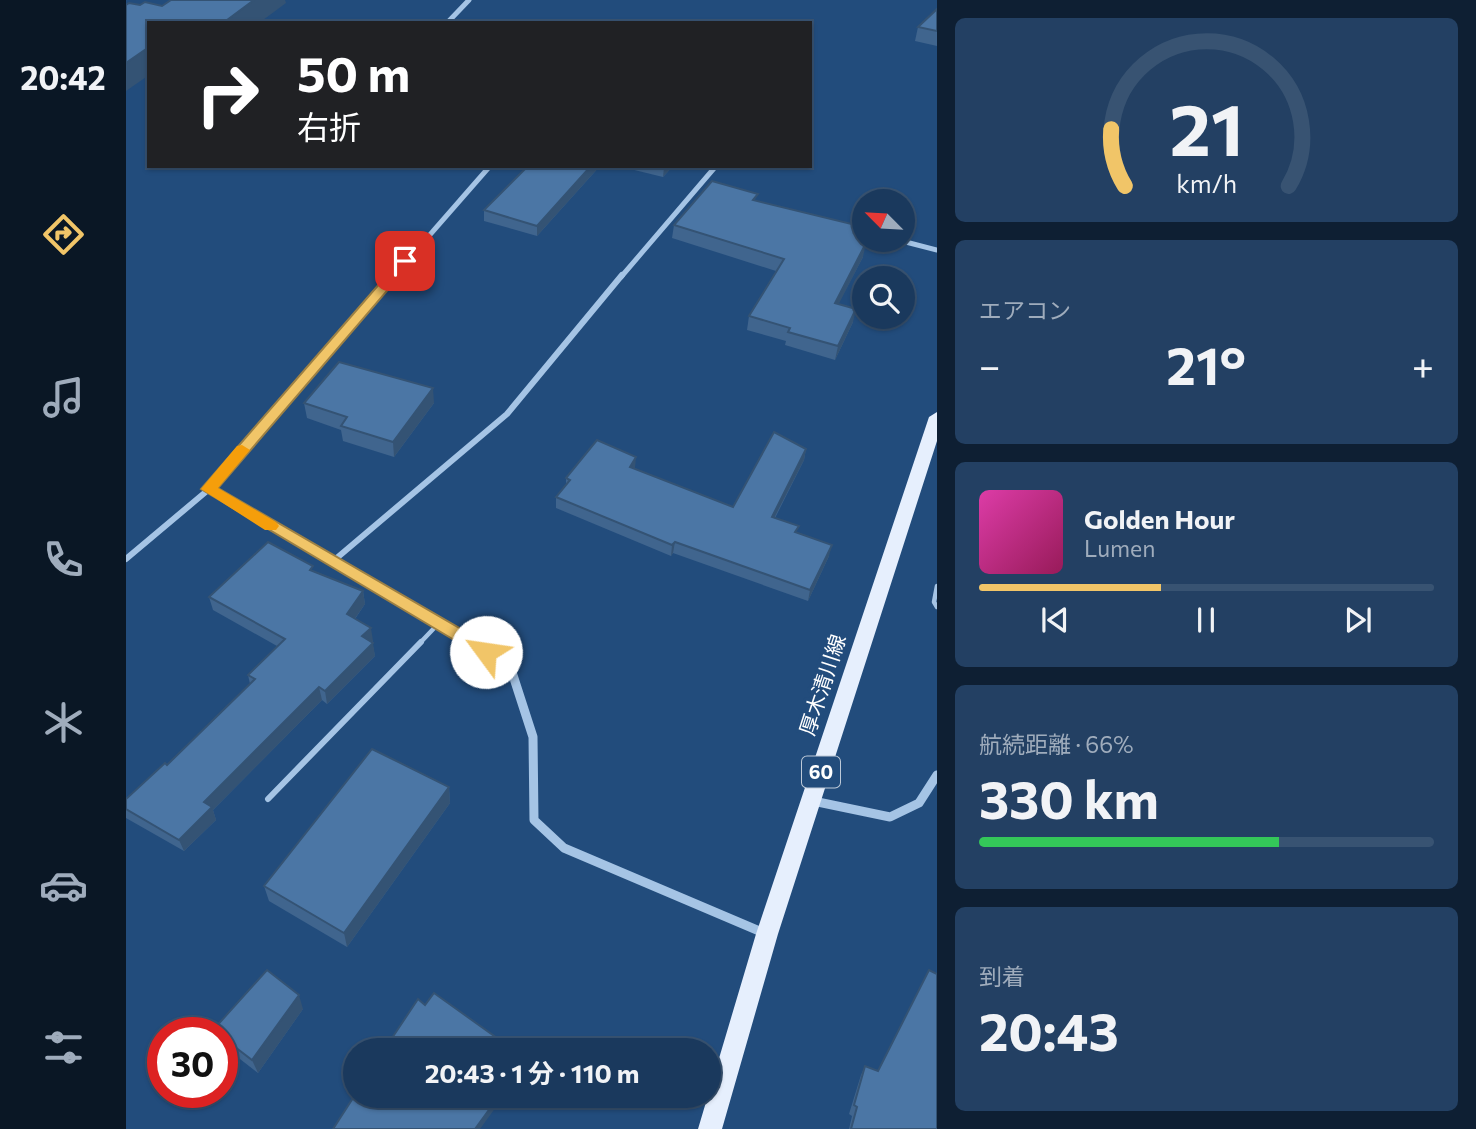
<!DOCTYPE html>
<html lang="ja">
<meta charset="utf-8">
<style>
:root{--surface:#1a395d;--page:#234063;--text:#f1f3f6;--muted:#9facbc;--line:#385372;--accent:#f1c568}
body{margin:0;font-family:Commissioner,"Noto Sans JP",sans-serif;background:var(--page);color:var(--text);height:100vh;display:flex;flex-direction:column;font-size:26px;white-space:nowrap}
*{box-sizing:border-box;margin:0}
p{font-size:23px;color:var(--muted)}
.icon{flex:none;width:38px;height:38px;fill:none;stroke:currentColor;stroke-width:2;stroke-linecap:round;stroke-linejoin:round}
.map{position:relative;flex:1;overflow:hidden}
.drawer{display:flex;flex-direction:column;gap:18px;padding:18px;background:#0e1f33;width:539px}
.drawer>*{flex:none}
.hud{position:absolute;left:21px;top:21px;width:665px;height:147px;border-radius:0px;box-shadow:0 2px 5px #0004,0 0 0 2px var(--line);background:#202124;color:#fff;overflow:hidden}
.needle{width:46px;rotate:294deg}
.buttons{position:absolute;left:726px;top:189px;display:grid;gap:14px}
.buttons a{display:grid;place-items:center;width:63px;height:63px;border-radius:50%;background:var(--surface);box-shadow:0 2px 5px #0004,0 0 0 2px var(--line);font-size:35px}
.speed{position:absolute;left:21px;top:1017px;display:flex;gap:14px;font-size:35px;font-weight:700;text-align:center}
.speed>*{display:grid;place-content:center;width:91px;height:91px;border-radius:50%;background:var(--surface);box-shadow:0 2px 5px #0004,0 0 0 2px var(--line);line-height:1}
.speed .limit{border:10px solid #d22;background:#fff;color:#111}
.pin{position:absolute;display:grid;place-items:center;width:60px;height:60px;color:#fff;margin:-30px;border-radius:14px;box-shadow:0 4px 10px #0006}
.me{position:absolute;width:77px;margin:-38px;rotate:301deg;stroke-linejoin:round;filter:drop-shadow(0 0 5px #0008)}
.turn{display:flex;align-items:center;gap:24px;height:147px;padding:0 35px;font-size:32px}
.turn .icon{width:91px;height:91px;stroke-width:2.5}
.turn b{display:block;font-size:49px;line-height:60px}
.big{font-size:52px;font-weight:700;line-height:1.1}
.drawer .widget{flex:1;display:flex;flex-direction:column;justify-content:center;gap:10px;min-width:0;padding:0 24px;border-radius:10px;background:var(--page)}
.drawer .dial{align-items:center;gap:0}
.dial svg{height:182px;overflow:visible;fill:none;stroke:var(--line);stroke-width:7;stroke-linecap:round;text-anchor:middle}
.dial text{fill:var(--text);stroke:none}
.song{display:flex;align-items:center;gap:21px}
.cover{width:84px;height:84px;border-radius:10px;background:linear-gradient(135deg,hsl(320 70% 55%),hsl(330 70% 35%))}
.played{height:7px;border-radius:4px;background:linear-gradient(90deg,var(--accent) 40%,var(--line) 40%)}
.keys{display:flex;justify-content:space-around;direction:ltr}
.heat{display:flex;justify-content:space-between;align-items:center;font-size:38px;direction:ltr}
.charge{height:10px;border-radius:5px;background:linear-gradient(90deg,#34c759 66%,var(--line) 0)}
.trip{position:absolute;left:217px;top:1038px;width:378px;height:70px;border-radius:35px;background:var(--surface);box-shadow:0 2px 5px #0004,0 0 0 2px var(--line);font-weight:700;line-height:70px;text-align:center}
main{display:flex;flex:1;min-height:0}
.tabs{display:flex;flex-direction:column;width:126px;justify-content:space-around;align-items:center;background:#0a1725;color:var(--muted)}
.tabs .icon{width:49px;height:49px}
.tabs .selected{color:var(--accent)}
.tabs b{font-size:32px;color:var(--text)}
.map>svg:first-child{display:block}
</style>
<main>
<nav class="tabs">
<b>20:42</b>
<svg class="icon selected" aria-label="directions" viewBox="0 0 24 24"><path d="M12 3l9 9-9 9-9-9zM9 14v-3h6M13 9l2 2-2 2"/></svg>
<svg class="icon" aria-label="music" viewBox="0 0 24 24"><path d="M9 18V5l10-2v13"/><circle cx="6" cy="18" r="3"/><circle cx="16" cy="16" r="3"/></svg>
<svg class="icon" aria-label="phone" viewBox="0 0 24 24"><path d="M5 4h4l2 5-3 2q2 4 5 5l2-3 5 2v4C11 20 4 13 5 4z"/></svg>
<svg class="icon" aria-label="climate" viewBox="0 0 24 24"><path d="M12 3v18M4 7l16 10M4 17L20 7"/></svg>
<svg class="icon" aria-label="car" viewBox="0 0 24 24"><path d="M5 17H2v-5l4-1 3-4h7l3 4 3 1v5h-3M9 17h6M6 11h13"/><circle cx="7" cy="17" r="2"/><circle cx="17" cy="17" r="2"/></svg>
<svg class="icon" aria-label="filters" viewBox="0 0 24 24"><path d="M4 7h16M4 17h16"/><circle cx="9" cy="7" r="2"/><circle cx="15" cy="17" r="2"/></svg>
</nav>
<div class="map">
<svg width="811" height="1129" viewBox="0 0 811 1129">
<rect width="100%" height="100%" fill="#224c7c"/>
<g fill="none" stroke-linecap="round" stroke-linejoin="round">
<!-- service-far1 -->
<g stroke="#a5c4e5" stroke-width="4.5">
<polyline points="811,586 808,602 811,607"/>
<polyline points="293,644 312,624"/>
</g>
<!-- service -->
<polyline stroke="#a5c4e5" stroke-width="6" points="142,799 295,642"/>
<!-- minor-far2 -->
<g stroke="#a5c4e5" stroke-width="5">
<polyline points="321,23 343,0"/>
<polyline points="772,240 811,250"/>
<polyline points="267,277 364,166"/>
<polyline points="495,277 590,166"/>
</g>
<!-- minor-far1 -->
<g stroke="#a5c4e5" stroke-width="6">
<polyline points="82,490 346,644"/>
<polyline points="0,559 82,490 269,275"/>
<polyline points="206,562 381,414 496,275"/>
</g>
<!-- minor -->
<g stroke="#a5c4e5" stroke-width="9">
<polyline points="343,642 384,666 407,737 408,820 438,848 638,933"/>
<polyline points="687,801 764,817 793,803 811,775"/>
</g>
<!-- primary -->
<polygon fill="#e6effd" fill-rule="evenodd" points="811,412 811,441 652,934 596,1129 572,1129 630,934 803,417"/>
</g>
<!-- wall -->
<g fill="#40658e">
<polygon points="811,9 811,46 789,41 792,27"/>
<polygon points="474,166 411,236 358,221 358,210"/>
<polygon points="492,166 547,166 537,177"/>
<polygon points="631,201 737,242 737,257 712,304 727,322 709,360 659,345 660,341 621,330 623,316 650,271 546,238 548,225"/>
<polygon points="178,403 308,403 268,457 217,441 215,430 181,418"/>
<polygon points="680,449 678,460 649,518 703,556 682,601 547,553 545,556 430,508 430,497 440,485 440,478 509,468 508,469 607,507"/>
<polygon points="188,571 237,591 239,604 229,619 247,641 246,642 249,656 201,704 196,700 87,810 90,820 58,851 0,818 0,799 41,765 124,684 122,675 151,646 87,610 83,597"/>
<polygon points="323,787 324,803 221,947 143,901 138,886"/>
<polygon points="177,1009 132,1073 96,1045 96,1032 89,1032 87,1030"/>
<polygon points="739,1066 752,1071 811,1129 723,1129 726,1116 723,1114 735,1075"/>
</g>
<!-- shaded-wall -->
<g fill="#345374">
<polygon points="128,0 159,0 160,3 133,23 97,23"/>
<polygon points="23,47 23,75 0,91 0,63"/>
<polygon points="465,166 474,166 411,236 411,226"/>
<polygon points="547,166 537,177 538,167"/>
<polygon points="740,243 737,257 706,317 709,303"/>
<polygon points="730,309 727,322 709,360 712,346"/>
<polygon points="307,388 308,403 268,457 267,442"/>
<polygon points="680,449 678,460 643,528 646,517"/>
<polygon points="510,457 509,468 503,478 504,467"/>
<polygon points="549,542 547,553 545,556 546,545"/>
<polygon points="706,545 703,556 682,601 684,590"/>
<polygon points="237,591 239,604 223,627 221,614"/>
<polygon points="245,628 247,641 238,649 236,636"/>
<polygon points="247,643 249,656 201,704 199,691"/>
<polygon points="193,687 196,700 87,810 90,820 58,851 53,840 78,802"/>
<polygon points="323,787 324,803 221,947 218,933"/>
<polygon points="173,995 177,1009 132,1073 126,1060"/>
<polygon points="373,1096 378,1096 354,1129 349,1129"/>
</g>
<!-- building -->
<g fill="#4b76a5" stroke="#345374" stroke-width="2">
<polygon points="45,0 128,0 97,23 23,23 23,47 0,63 0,5 3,3 14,5 19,2 36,6"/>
<polygon points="811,9 811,31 792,27"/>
<polygon points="402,166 465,166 411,226 358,210"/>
<polygon points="586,181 632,194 627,200 738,227 738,232 734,241 740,243 709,303 730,309 712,346 662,332 664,328 623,316 658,259 548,225"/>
<polygon points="213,362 307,388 267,442 215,426 221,417 178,403"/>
<polygon points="648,432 680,449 646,517 673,526 669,532 706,545 684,590 549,542 546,545 430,497 444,480 440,478 471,440 510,457 504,467 607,507"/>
<polygon points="142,542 187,566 184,570 237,591 221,614 245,628 236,636 247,643 199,691 193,687 78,802 86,807 53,840 0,809 0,799 39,763 41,765 129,679 122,675 159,639 83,597"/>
<polygon points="246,749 323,787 218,933 138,886"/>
<polygon points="141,970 173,995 126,1060 96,1037 96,1032 91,1032 87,1030"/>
<polygon points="803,970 811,974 811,1129 725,1129 731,1107 728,1105 739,1066 752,1071"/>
<polygon points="308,993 385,1048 383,1050 258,1050 292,999 299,1005"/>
<polygon points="229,1095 229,1096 373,1096 349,1129 207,1129"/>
</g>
<!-- route -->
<polygon fill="#f1c568" stroke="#9d8044" stroke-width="2" points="279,258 286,261 284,264 92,488 366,647 368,652 366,657 360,659 75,489 275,259"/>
<!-- slow -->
<polygon fill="#f59e0b" points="116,445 124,450 92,488 150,522 153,526 150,530 139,530 75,489 111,446"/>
<g text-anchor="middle" stroke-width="7" stroke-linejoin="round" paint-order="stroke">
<!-- shield labels -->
<rect fill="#224c7c" stroke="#bdc9d8" stroke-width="2" x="676" y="756.5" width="38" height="31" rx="5"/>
<g font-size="19" font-weight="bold" fill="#fff">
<text x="695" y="779">60</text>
</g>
<!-- street labels -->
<g font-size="21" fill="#fff" stroke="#224c7c">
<text transform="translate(697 685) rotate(-72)" y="7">厚木清川線</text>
</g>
</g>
</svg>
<div class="buttons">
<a><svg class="needle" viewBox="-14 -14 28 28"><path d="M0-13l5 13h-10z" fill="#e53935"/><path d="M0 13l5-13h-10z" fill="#9facbc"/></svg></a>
<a><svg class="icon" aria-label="search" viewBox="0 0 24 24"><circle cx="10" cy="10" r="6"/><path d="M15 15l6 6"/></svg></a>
</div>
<div class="speed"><div class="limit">30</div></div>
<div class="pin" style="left:279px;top:261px;background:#d93025"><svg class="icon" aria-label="arrive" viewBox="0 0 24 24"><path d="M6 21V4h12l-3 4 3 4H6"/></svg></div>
<svg class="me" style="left:360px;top:652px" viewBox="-20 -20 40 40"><circle r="19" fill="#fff"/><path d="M0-13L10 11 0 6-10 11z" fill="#f1c568"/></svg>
<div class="trip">20:43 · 1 分 · 110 m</div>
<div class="hud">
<div class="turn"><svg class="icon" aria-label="right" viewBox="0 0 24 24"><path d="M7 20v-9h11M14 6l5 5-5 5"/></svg><div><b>50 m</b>右折</div></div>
</div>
</div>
<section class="drawer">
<div class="widget dial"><svg viewBox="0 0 100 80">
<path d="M14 69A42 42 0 1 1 86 69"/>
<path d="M14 69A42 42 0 0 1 8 44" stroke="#f1c568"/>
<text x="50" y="56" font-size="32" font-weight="700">21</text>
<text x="50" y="72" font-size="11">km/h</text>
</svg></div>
<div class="widget"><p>エアコン</p>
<div class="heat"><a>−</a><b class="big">21°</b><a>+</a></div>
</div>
<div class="widget">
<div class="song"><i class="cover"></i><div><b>Golden Hour</b><p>Lumen</p></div></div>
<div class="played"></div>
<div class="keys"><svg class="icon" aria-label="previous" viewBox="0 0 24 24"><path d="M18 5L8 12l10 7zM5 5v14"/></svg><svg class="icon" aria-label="pause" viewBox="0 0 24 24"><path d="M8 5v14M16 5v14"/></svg><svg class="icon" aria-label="next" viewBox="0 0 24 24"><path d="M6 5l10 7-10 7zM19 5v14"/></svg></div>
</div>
<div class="widget"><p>航続距離 · 66%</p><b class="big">330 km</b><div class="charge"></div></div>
<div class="widget"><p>到着</p><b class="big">20:43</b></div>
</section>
</main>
